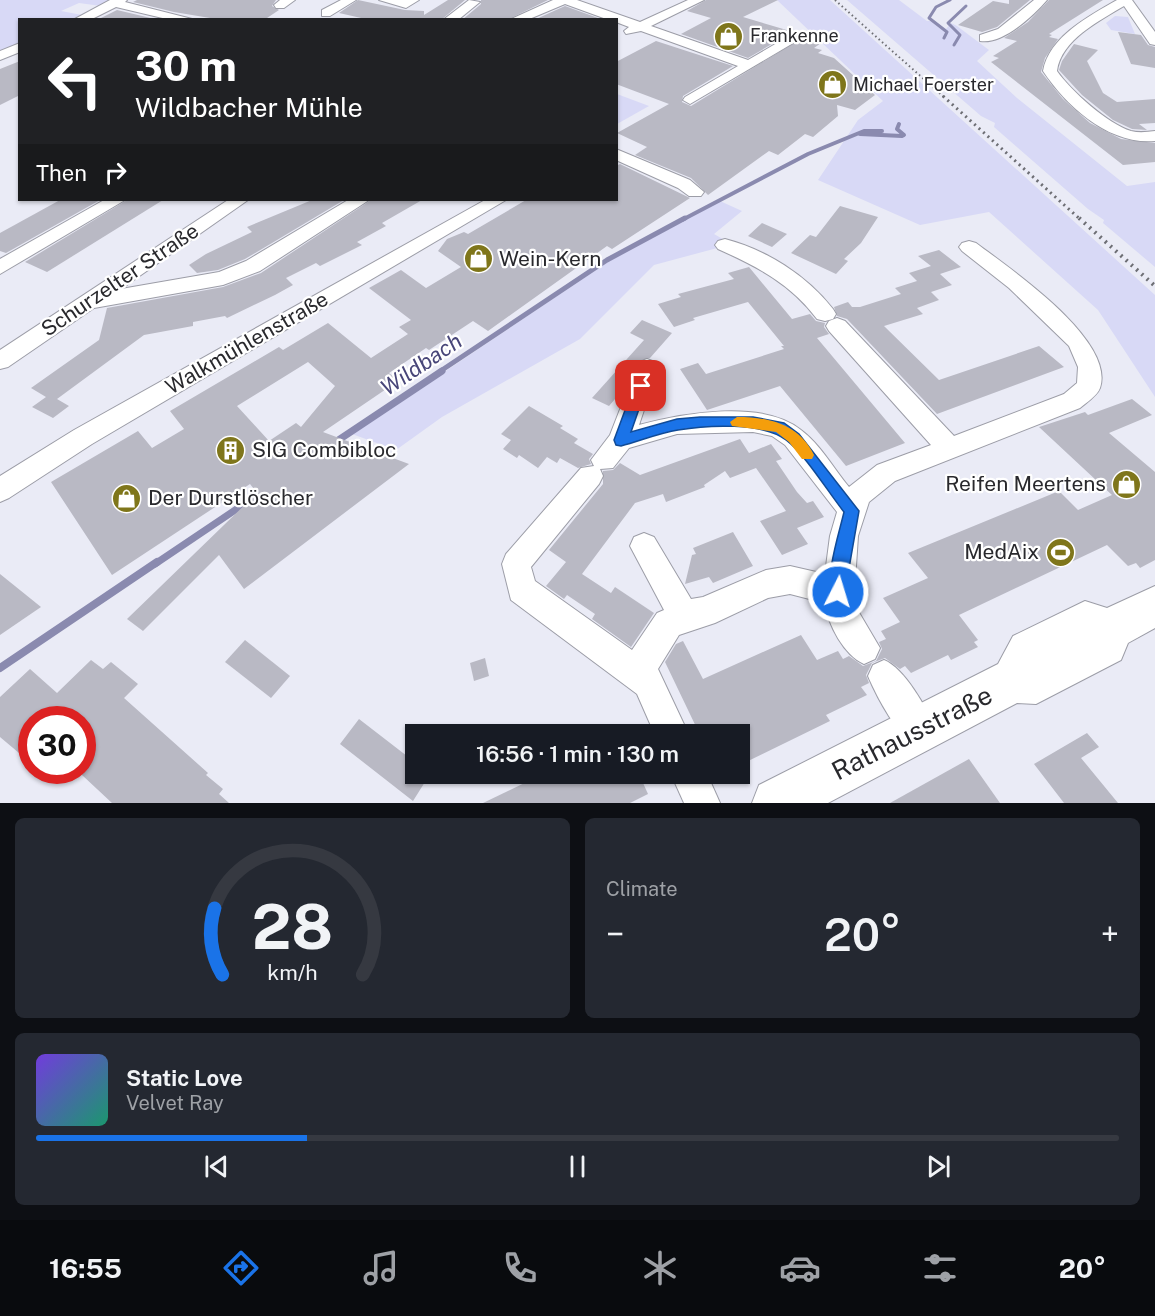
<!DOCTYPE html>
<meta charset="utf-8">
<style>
:root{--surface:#171b24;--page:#242831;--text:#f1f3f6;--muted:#9ea1a6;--line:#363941;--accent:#1a73e8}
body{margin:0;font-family:"Public Sans",sans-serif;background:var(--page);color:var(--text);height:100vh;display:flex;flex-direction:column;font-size:22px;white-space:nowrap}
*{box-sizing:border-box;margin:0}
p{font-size:20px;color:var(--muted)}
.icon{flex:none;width:33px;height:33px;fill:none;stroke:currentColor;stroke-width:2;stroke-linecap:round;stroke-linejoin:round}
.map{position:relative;height:803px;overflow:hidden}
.drawer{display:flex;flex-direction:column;gap:15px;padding:15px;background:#0d0f14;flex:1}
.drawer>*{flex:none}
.top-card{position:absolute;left:18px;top:18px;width:600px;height:183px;border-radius:0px;box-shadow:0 2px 4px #0004;background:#202124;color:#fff;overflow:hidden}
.speed{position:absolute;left:18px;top:706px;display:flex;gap:12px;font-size:30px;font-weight:700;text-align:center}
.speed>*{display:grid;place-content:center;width:78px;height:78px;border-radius:50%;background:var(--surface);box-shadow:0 2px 4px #0004;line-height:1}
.speed .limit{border:9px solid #d22;background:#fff;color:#111}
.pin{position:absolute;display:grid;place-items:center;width:51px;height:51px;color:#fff;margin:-26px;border-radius:12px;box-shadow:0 3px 9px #0006}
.me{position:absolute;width:66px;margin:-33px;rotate:5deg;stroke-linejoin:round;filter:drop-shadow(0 0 4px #0008)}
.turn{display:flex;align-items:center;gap:21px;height:126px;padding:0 18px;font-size:27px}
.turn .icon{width:78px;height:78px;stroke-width:2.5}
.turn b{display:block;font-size:42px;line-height:51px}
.then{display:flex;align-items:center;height:57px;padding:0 18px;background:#0003;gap:12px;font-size:22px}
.big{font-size:45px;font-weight:600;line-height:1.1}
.drawer .card{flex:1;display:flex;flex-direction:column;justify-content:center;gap:9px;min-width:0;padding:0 21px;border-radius:9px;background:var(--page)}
.drawer .dial{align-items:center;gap:0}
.dial svg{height:156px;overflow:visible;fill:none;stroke:var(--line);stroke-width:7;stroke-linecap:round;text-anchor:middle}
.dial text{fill:var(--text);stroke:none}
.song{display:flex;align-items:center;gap:18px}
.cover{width:72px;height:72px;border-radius:9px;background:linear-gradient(135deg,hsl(260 70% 55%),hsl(160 70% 35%))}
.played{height:6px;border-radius:3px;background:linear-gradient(90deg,var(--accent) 25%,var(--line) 25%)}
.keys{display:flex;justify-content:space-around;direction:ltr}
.heat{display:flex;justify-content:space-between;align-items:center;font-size:33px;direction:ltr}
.drawer .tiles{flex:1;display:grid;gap:15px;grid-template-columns:1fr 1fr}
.card:last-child{grid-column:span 2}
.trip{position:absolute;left:405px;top:724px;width:345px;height:60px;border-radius:0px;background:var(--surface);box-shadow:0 2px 4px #0004;font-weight:600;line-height:60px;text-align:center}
.dock{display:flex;height:96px;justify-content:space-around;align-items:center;background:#090b0e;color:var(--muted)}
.dock .icon{width:42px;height:42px}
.dock .active{color:var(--accent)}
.dock b{font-size:27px;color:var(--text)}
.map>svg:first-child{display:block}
</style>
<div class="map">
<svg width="1155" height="803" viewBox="0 0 1155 803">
<rect width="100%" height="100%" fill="#eaebf6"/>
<!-- green -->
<g fill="#d8d9f6">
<polygon points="0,0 114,0 101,6 79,3 61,11 82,15 72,19 20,20 19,45 0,54"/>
<polygon points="777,0 830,0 1155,295 1155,397 1098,310 989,212 920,225 818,180 858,120 883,101"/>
<polygon points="847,0 899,0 927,21 935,21 946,29 951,23 957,26 989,50 977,61 1017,98 1127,186 1155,182 1155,267 1103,223 1104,220 1088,209 994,127 995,123 981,116"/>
<polygon points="1115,16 1128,17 1135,34 1111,30 1106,23"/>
<polygon points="616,94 617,94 649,106 617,124"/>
<polygon points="720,201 742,211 714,234 728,242 721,247 654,265 580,339 442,417 396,450 352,434 609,261"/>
</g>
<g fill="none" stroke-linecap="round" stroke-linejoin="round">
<!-- stream-far4 -->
<g stroke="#8a8aaf" stroke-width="3">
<polyline points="944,38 947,32 929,18 936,7 950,0"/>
<polyline points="954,45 960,35 948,23 966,6"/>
</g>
<!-- stream-far3 -->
<g stroke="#8a8aaf" stroke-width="4">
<polyline points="860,134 902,136 904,135 897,129 899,124"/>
<polyline points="682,220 808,154 864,131 882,131"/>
</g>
<!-- stream-far2 -->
<polyline stroke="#8a8aaf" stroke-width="5" points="439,372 607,260 685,218"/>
<!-- stream-far1 -->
<g stroke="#8a8aaf" stroke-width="7">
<polyline points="334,443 442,371"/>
<polyline points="155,564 256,496"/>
</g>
<!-- stream -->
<polyline stroke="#8a8aaf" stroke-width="8" points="0,668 157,562"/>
</g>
<!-- building -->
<g fill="#b9b9c4" fill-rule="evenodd">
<polygon points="137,0 276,0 272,6 279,10 264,20 222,20 174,12 133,2"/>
<polygon points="358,0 405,10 424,11 424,15 448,0 465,0 441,20 370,20 339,13"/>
<polygon points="481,0 548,0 507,20 462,20 481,4"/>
<polygon points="706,0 778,0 743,17 824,41 814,48 822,50 818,53 834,58 875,95 855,110 837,105 838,116 813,137 805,134 778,155 769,151 708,195 691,178 635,155 647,147 617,133 669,104 616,84 616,62 656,41 733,66 683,96 682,102 691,106 802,38 795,33 789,34 748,58 681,34 711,18 687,11"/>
<polygon points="1009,0 1030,0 997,27 982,32 958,25 993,1 1009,4"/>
<polygon points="1049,0 1103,0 1049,34 1052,35 1049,37 1058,39 1045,58 1041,72 1063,99 1090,123 1121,139 1155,143 1155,162 1123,165 991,62 999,58 993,56 1017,41 1004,38 1028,22"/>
<polygon points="565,6 598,18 598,20 534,20"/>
<polygon points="117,10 159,20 97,20"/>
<polygon points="1118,32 1141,35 1148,45 1155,47 1155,68 1131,64"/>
<polygon points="1074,44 1098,50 1087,61 1103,93 1117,102 1155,99 1155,123 1139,124 1147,130 1132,129 1113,120 1082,95 1059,70 1062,61"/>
<polygon points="20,61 20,95 0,105 0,69"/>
<path d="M620,164L690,198L612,249L607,246L488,331L473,321L429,350L426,348L389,373L398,381L323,432L409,464L244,589L219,555L143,631L127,619L257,493L250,484L112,575L51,482L138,431L152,448L184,429L170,411L279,347L283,350L328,323L371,358L408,334L399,327L411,320L369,288L401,270L426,288L461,267L438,251L447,239L464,232L468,234L526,200H616V166ZM308,362L335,386L301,427L296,423L269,441L237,406Z"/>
<polygon points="60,200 100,200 6,253 0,251 0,233"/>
<polygon points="127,200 163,200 47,272 25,262"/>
<polygon points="312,200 344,200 245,259 218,270 197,273 189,265 206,254 252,232 247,227"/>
<polygon points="371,200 422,200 382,223 386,226 357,242 362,245 320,266 316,263 286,278 293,285 275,295 227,318 225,316 193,322 193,326 144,335 57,399 69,406 53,418 32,407 46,397 31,388 99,340 107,308 223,287 261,273"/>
<polygon points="840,206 878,217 861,243 844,259 848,261 836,274 791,253 810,235 816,237"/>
<polygon points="762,223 787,234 772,247 748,236"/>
<polygon points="939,250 961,267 940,274 952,285 931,292 939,300 917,308 923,314 884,326 939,380 1039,346 1064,367 937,414 847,319 837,316 834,307 848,302 852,307 860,307 901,294 895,288 917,281 909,273 931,266 918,256"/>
<polygon points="749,267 792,319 810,314 816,321 825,323 824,327 829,334 817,338 905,443 846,466 780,386 707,410 680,369 698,363 706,374 784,349 781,346 784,346 748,302 693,318 695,320 674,327 658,304 681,297 678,294 734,279 728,273"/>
<polygon points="642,320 672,333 650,358 637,361 627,385 609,406 592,398 644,340 630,333"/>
<polygon points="1132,399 1152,415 1109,433 1155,472 1155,560 1140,568 1136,563 1128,566 1107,545 959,615 978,640 974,642 978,647 951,660 948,655 911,673 905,666 900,669 885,658 872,663 866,675 869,683 861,687 867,695 826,715 830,721 740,765 740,735 700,735 665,662 676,644 683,641 703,679 801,635 817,660 838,651 843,659 849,656 863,666 876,661 882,649 879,642 886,639 881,631 900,622 883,598 928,578 908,553 1059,491 1078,510 1112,495 1039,427 1085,412 1088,415"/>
<polygon points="529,406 563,426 560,428 578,439 574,443 593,454 589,459 591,464 578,468 560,458 557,463 547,457 538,468 519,455 517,458 503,449 511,440 501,434"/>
<polygon points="740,439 749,453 771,444 782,459 776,461 797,492 807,503 813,501 824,517 797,528 808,544 782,555 760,521 786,511 756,468 730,478 725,471 704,485 705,487 666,502 663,494 635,503 582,574 611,593 615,587 654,613 631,647 592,619 595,614 567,595 564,599 546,586 566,562 549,550 603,484 603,471 613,470 620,463 640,475"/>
<polygon points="733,532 753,566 713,583 709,577 685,584 692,555 696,554 693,548"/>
<polygon points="0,574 41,607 0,635"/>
<polygon points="245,640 290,676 271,698 225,662"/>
<polygon points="485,658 489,676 474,681 470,663"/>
<polygon points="91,660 103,669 111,662 138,684 124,698 208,773 206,775 223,789 219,794 229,803 112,803 82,775 82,720 32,720 32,741 19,753 0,737 0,697 30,669 57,693"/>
<polygon points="359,719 416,763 416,774 430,774 413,801 340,744"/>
<polygon points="1087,733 1099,747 1081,758 1118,803 1064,803 1034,764"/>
<polygon points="969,759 1000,803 890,803"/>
<polygon points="543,774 639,774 648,794 630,803 483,803"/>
</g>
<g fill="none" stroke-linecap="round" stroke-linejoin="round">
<defs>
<g id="street">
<polygon points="110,0 127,0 125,2 196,20 171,20 116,7 90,20 73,20"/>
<polygon points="280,0 295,0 284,8 276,8 274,5"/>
<polygon points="341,0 356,0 330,16 322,16 322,10"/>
<polygon points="379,0 419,0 406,8"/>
<polygon points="469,0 480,2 458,20 443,20"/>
<polygon points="553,0 577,0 640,22 688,0 704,0 651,26 748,60 789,36 794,35 800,39 690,104 683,100 685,97 738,66 641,31 626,34 624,31 629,27 616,22 616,20 609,20 565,4 527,20 509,20"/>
<path d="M1034,0H1047C1034,15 1003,45 980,41V35L998,29Z"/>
<path d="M1117,0H1132L1155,32V45L1150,44L1124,6C1099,21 1061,40 1057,71C1071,91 1108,124 1131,131C1139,133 1147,132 1155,131V141C1109,145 1067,107 1043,71C1049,37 1089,16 1117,0Z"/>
<polygon points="20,43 20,52 0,60 0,51"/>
<polygon points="616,149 690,180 704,192 701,196 689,196 678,188 616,160"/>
<polygon points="104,200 125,200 0,274 0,259"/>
<polygon points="228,200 248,200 121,289 219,272 246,261 348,200 369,200 260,271 223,285 94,308 8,367 0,369 0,350"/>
<polygon points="485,200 506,200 92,444 9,498 0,502 0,476 74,430"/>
<path d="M725,239C767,250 806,275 833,309L836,314L833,319L825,321L817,319C791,284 758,267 718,249L715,245L718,241Z"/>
<path d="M969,241L976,243C1009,268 1116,340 1100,388C1097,396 1087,402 1080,408L895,481L869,502L858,536L854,596L857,609L880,648L875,659L864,664C844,655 828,625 825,603L790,594L768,598L715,623L679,635L658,669L689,735H655L637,694L511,600L502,564L506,554L581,468L594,466L591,460L610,435L636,368L639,362L647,359L655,362L658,368L639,425C683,413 763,399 801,430C820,444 834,469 849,487L877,465L931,445L829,331L826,326L829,321L837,318L845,321L954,436L1064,394L1077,383L1078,367L1069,346L1009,288L962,251L959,247L962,243ZM753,432L772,436L785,445L837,512L830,536L825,574L790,566L766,570L703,597L691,599L654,537L644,533L634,537L630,546L664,610L657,613L632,650L535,581L531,567L599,484L603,476L600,469L613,468L629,448L677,434Z"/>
<path d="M884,660C904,668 927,708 935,729L930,741L918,746C898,738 877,697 868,676L873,665Z"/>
<polygon points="671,774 707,774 720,803 684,803"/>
</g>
<polygon id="secondary" points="1155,586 1155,628 1128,643 1121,660 1036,704 1017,703 828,803 752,803 759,785 998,664 1013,636 1085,601 1107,608"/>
</defs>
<!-- street casing -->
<use href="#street" stroke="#9c9da7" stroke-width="2"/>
<!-- secondary casing -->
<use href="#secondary" stroke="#9c9da7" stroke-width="2"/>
<!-- street -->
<use href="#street" fill="#fff" fill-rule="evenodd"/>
<!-- secondary -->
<use href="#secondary" fill="#fff" fill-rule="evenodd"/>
<!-- rail-far2 -->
<polyline stroke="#6d6e74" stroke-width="2" stroke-dasharray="1.5 3" stroke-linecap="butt" points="835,0 945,98"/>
<!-- rail-far1 -->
<polyline stroke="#6d6e74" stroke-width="3" stroke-dasharray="2 4" stroke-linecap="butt" points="943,96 1081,220"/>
<!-- rail -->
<polyline stroke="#6d6e74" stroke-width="4" stroke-dasharray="2 5" stroke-linecap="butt" points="1079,218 1155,286"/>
</g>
<!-- route -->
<path fill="#1a73e8" stroke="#114b97" stroke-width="1.5" d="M641,381L647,386L631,432L677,419L700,417H753L784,423L799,434L859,511L844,597L838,600L833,597C824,578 839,534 844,512C828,492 805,454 786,440C763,422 707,425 678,430C659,433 640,441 621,446L616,445L614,440L634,386Z"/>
<!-- slow -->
<path fill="#f59e0b" d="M737,417C769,417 799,424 814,455L812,459H802L789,442L776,432L732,426L730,422Z"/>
<!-- icons -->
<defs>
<symbol id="shop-disc" viewBox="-11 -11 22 22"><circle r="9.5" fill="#7f761b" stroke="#fff"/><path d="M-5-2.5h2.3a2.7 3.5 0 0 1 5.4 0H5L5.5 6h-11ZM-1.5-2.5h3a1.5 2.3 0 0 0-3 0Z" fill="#fff"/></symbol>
<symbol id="building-disc" viewBox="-11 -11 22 22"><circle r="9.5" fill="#7f761b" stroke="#fff"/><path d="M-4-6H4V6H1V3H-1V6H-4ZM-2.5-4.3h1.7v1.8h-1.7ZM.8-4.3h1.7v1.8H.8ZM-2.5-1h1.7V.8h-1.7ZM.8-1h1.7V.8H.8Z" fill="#fff"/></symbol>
<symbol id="stadium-disc" viewBox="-11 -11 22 22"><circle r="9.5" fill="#7f761b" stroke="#fff"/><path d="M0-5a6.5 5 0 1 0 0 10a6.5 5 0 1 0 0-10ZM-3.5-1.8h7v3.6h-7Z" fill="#fff"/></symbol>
</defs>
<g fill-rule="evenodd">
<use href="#shop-disc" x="712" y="20" width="33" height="33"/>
<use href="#shop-disc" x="816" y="68" width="33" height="33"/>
<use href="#shop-disc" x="462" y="242" width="33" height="33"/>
<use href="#building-disc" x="214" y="434" width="33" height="33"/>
<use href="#shop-disc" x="1110" y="468" width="33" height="33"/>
<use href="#shop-disc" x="110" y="482" width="33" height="33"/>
<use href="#stadium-disc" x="1044" y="536" width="33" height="33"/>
</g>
<g text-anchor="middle" stroke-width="4.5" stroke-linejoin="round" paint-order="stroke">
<!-- far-poi labels -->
<g font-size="18" fill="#29292d" stroke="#fff" text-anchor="start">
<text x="750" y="42">Frankenne</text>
<text x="853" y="91">Michael Foerster</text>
</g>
<!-- poi labels -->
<g font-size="21" fill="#29292d" stroke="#fff" text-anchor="start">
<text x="499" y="266">Wein-Kern</text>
<text x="252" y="457">SIG Combibloc</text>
<text x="1106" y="491" text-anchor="end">Reifen Meertens</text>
<text x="148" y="505">Der Durstlöscher</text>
<text x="1039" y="559" text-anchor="end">MedAix</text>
</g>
<!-- street labels -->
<g font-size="21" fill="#29292d" stroke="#fff">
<text transform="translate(120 280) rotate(-34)" y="7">Schurzelter Straße</text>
<text transform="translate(247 343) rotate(-30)" y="7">Walkmühlenstraße</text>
</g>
<!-- water labels -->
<g font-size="22" font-style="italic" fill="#484679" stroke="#fff">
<text transform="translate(421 364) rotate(-34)" y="8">Wildbach</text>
</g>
<!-- near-street labels -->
<g font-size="26" fill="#29292d" stroke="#fff">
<text transform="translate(912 733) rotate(-27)" y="9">Rathausstraße</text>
</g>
</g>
</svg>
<div class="speed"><div class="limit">30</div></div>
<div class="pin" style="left:641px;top:386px;background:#d93025"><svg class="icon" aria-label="arrive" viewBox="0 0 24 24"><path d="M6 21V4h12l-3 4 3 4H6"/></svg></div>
<svg class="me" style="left:838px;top:592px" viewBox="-20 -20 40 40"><circle r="17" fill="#1a73e8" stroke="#fff" stroke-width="3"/><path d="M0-11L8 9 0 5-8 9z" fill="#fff"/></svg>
<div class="trip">16:56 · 1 min · 130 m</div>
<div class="top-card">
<div class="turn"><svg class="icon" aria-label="left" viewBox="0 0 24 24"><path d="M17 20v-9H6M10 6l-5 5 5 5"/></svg><div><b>30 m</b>Wildbacher Mühle</div></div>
<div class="then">Then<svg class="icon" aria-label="right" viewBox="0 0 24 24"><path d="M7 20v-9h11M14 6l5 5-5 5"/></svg></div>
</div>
</div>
<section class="drawer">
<div class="tiles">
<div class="card dial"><svg viewBox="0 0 100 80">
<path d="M14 69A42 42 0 1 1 86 69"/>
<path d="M14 69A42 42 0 0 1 10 35" stroke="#1a73e8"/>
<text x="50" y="56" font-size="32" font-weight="700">28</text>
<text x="50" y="72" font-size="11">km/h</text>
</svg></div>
<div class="card"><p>Climate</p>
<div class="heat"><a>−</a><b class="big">20°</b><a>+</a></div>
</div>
<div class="card">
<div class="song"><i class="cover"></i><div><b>Static Love</b><p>Velvet Ray</p></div></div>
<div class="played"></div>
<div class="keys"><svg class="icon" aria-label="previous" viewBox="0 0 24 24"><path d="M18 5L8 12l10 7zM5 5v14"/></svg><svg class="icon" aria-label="pause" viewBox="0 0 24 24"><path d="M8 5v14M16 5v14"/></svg><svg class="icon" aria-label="next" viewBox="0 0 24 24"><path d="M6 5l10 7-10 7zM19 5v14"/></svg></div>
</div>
</div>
</section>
<nav class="dock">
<b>16:55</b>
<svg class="icon active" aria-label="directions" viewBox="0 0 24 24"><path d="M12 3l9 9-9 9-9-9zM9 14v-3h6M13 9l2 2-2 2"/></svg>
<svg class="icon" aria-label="music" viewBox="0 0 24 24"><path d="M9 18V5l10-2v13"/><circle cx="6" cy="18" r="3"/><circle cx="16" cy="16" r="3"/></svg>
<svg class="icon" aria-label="phone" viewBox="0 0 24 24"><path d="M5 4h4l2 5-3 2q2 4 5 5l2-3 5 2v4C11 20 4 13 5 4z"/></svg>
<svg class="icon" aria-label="climate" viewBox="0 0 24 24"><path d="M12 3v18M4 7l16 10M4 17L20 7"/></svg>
<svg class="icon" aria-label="car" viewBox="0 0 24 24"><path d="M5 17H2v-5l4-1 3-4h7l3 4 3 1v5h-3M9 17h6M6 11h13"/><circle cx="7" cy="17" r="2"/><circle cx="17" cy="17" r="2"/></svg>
<svg class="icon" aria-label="filters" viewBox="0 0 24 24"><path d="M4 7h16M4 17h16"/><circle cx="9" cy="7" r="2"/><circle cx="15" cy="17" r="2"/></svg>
<b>20°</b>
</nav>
